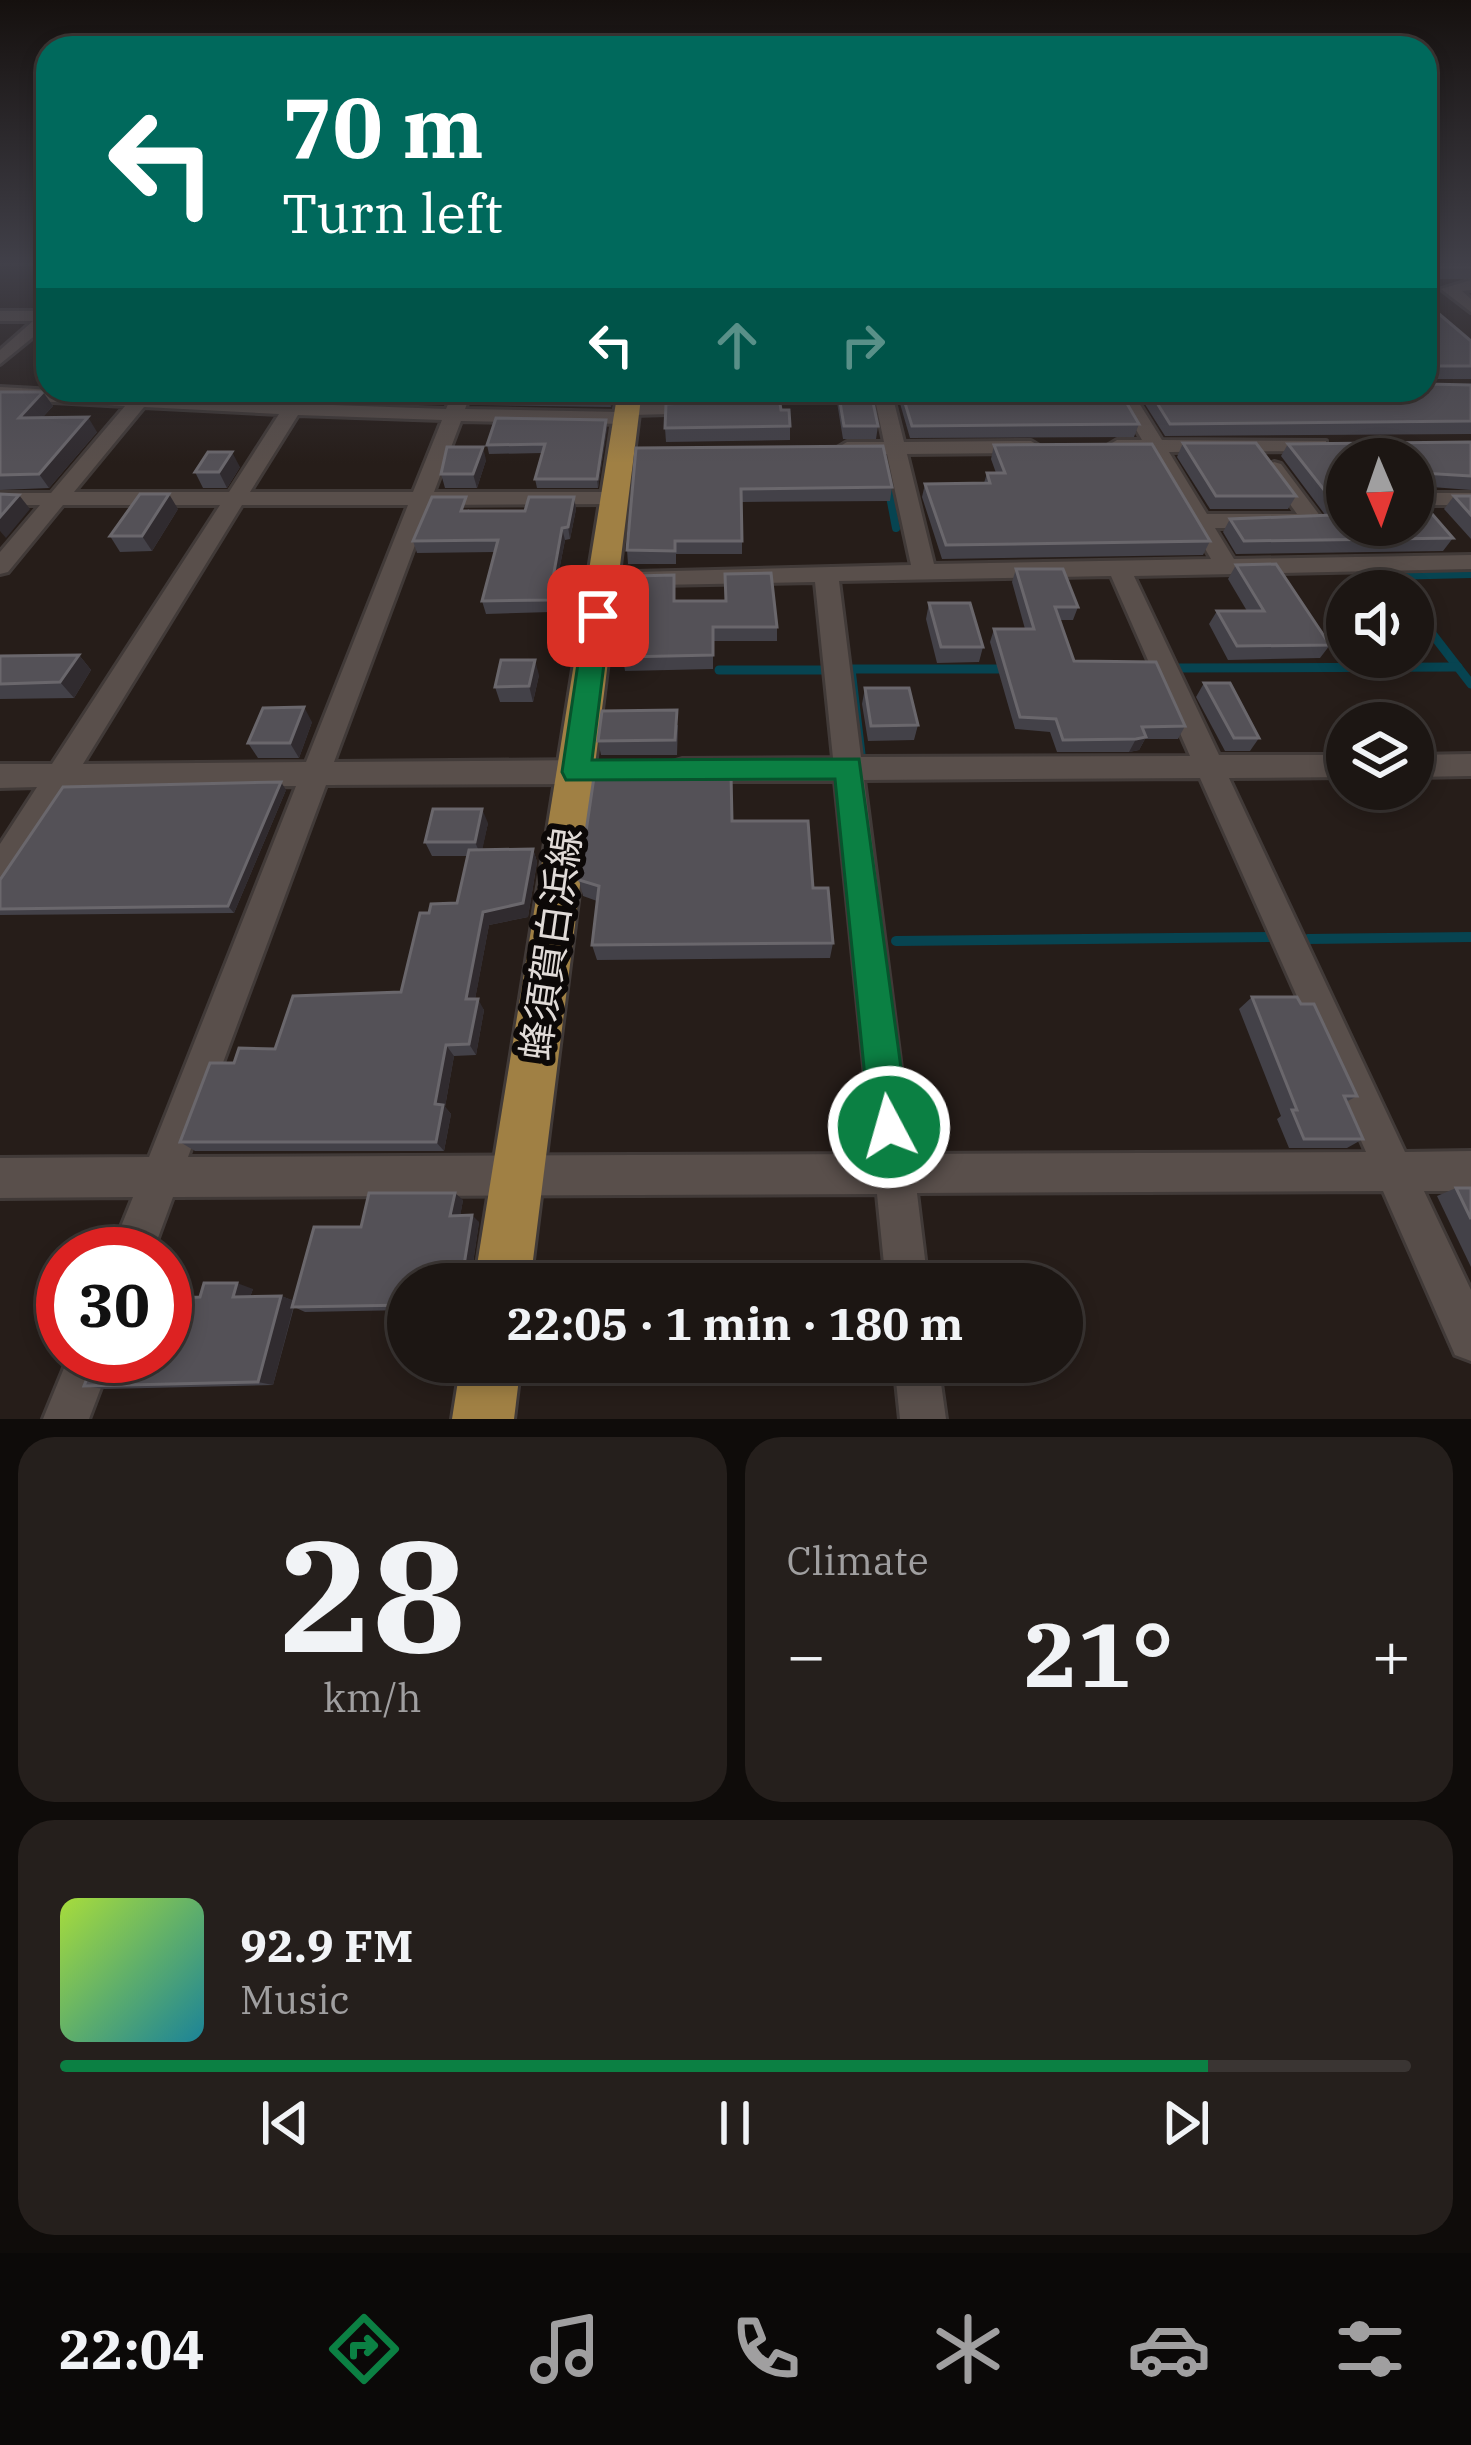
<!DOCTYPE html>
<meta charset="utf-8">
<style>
:root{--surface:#1c1613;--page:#251f1c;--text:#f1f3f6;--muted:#a09fa0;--line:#3a3533;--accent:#0b8043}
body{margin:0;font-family:"IBM Plex Serif","Noto Sans JP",serif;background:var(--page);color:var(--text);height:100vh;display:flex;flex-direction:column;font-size:45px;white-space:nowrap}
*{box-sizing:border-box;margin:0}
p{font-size:39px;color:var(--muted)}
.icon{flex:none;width:66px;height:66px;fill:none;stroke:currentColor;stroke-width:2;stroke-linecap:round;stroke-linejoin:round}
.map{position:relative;height:1419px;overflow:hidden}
.drawer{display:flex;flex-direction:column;gap:18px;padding:18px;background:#0f0c0a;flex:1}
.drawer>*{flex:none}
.hud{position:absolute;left:36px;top:36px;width:1401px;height:366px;border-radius:36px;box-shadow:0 6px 18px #0003,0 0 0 3px var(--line);background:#00695c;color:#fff;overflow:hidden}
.needle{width:78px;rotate:178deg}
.buttons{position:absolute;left:1326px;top:438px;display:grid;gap:24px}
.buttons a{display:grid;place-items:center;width:108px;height:108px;border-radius:50%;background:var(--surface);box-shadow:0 6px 18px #0003,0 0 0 3px var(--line);font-size:60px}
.speed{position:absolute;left:36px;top:1227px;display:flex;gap:24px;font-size:60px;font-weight:700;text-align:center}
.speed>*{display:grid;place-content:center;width:156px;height:156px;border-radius:50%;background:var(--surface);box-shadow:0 6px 18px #0003,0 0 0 3px var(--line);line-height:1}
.speed .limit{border:18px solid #d22;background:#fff;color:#111}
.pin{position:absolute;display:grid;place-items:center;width:102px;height:102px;color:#fff;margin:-51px;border-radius:24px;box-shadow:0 6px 18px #0006}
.me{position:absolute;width:132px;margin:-66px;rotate:354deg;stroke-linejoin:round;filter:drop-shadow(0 0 9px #0008)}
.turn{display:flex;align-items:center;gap:42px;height:252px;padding:0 48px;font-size:54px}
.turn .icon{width:156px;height:156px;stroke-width:2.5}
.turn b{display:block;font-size:84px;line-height:102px}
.lanes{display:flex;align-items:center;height:114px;padding:0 48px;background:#0003;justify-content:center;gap:60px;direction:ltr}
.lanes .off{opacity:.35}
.big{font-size:90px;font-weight:700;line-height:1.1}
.drawer .card{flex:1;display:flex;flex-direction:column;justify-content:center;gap:18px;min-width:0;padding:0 42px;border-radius:36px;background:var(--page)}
.drawer .dial{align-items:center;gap:0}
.dial b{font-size:156px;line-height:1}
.song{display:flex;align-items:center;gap:36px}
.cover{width:144px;height:144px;border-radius:18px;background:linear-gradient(135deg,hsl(80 70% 55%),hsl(190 70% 35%))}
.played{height:12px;border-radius:6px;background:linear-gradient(90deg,var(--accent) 85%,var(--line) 85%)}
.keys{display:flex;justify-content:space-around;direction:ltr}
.heat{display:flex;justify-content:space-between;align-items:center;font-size:66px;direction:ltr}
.drawer .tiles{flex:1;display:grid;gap:18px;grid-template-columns:1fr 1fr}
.card:last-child{grid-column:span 2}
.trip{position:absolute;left:387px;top:1263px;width:696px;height:120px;border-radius:60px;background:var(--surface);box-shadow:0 6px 18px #0003,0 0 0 3px var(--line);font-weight:700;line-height:120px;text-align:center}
.dock{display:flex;height:192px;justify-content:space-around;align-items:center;background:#0b0908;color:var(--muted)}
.dock .icon{width:84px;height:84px}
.dock .selected{color:var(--accent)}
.dock b{font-size:54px;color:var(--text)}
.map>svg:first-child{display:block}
</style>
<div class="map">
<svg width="1471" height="1419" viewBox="0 0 1471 1419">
<rect width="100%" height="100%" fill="#261d19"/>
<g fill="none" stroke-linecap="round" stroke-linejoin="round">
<!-- stream-far2 -->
<g stroke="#074451" stroke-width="8">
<polyline points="888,486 896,528"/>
<polyline points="1392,581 1388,576 1471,574"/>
</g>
<!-- stream-far1 -->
<g stroke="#074451" stroke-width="9">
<polyline points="1389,578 1399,591"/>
<polyline points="1413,609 1471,684"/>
<polyline points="1176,668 1458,667"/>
<polyline points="719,670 827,670"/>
<polyline points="861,754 851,669 1006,669"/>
</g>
<!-- stream -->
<g stroke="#074451" stroke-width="10">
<polyline points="1308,939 1471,937"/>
<polyline points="896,941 1270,937"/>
</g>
<defs>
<g id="minor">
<polygon points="1471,280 1471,290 1462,291 1471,299 1471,312 1441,289"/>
<polygon points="0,311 48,311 48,325 0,364 0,350 33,321 0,321"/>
<path d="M0,387L286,403L299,392L308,398L305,404L446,409L454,390H472L465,409L620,412L621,406L628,404L702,401L711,407L702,413L634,415L633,422L626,424L461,421L434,492H615L626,498L615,504L430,505L334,762L590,760L600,764L604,772L600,780L590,784L326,785L188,1157L873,1154L835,781H682L672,778L668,770L672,762L682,759L833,758L815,582L603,586L595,583L591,578L595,573L911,565L887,454H847L837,448L847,442H884L873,390H891L904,442L1031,441L1041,447L1031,453L907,454L934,564L1211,559L1149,452H1117L1107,446L1117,440H1142L1113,390H1131L1162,440L1326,441V449L1319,451L1169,452L1207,514H1297L1264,468L1274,462L1281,464L1324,521L1313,528H1215L1234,559L1471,555V569L1134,576L1219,755H1347V777L1229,778L1405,1152L1471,1151V1191H1424L1471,1290V1361L1455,1355L1383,1191L917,1193L928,1284H886L877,1194L173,1197L152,1254H110L133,1197L0,1198V1158L149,1157L296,786L69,787L11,881L0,885V844L37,787L0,788V764H52L220,505H63L8,572L0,574V552L40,505H0V493H51L125,406L0,399ZM144,407L279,414L229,492H74ZM298,415L442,420L413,492H250ZM242,505H408L306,762L83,764ZM1111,576L1190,756L861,757L839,581ZM1200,778L1366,1152L912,1154L864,780Z"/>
<polygon points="1413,493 1471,493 1471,505 1415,505"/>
<polygon points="1471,754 1471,776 1413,777 1413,755"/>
<polygon points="69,1356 113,1356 89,1419 43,1419"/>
<polygon points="894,1362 938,1362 946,1419 900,1419"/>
</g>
<g id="major">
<polygon points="618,390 642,390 530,1284 474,1284"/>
<polygon points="461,1362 521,1362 514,1419 452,1419"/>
</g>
</defs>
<!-- minor casing -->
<use href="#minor" stroke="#413a38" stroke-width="6"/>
<!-- major casing -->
<use href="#major" stroke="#413a38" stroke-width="6"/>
<!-- minor -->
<use href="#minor" fill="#594f4b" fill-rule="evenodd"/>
<!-- major -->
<use href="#major" fill="#a08044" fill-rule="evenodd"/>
</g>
<!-- wall -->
<g fill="#434148">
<rect x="1425" y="264" width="46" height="15"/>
<polygon points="1425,302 1471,341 1471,379 1425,379"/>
<polygon points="1427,384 1471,385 1471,434 1165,436 1136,390 1425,390"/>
<polygon points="265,390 295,390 284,398 269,398"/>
<polygon points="301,390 338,390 332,400 312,400"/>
<polygon points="616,390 611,407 478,405 475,392"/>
<polygon points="645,390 766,390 764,395 645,399"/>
<polygon points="835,390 873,390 873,403 878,426 876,439 843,439"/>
<polygon points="900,390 1139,424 1134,437 910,438 899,400"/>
<polygon points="0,392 43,392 53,406 42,418 97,432 49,488 0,490"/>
<polygon points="781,410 790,426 790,440 666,442 665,428"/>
<polygon points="606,420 607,428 598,488 537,488 535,479 542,453 489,454 487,445"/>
<polygon points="1471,442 1471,490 1418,486 1419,499 1453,538 1443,551 1236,554 1223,532 1230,519 1326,516 1281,456 1288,444"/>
<polygon points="1183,443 1296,496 1288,509 1210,509 1177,457"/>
<polygon points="994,445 1210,541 1203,555 942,559 922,497 925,484 984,483 987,473 996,473 991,459"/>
<polygon points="636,448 892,487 890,501 742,502 742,554 676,554 676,564 628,564 627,550"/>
<polygon points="486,460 477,488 445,488 441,474"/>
<polygon points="240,467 227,488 203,488 195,472"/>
<polygon points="1454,496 1471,496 1471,539 1444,509"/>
<polygon points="574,497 576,509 570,539 565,540 551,612 486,614 482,601 495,552 417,553 413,541 469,509 469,511 525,511"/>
<polygon points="178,509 152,551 120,552 110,536"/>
<polygon points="1236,565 1330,645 1320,658 1228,660 1209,624 1217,611 1247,611 1228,579"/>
<polygon points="1016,569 1078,607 1073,620 1059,620 1074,661 1185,726 1178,739 1145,739 1139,750 1129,752 1057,752 1050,732 1015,729 990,642 994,629 1025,629 1012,582"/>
<polygon points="675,601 777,627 777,641 713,641 713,669 625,671 623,657 631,623"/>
<polygon points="929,603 983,647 979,662 937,663 926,619"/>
<polygon points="79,655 91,670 74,698 0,699 0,656"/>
<polygon points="539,675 533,702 500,702 495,687"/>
<polygon points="1204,683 1259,738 1250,751 1225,751 1196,697"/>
<polygon points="865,688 918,725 914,740 868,741 862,704"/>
<polygon points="312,722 299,758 258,758 248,743"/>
<polygon points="678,725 677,755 601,755 598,741"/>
<polygon points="715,776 732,821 813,888 833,943 830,958 597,960 592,945 597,901 583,896 579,880"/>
<polygon points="286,790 234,913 0,915 0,880"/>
<polygon points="488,823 482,849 533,849 537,862 528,917 489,925 475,999 484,1010 476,1055 454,1056 445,1107 451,1114 444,1151 195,1151 180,1142 234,1063 275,1049 401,992 429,913 457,903 467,856 432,856 425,842"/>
<polygon points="1252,997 1357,1096 1346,1102 1363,1139 1347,1148 1289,1148 1277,1119 1281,1116 1239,1009"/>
<polygon points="1456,1188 1471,1188 1471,1267 1437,1196"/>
<polygon points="463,1200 460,1216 479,1222 470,1284 408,1284 408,1310 305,1312 294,1307 273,1385 105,1389 84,1386 165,1356 200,1297 253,1289 250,1297 281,1296 294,1301 361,1227"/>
</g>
<!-- shaded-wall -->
<g fill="#302b2f">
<polygon points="281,390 295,390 284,398"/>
<polygon points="328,390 338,390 332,400"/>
<polygon points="611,390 616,390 611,407 609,395"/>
<polygon points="43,392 53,406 29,432 19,418"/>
<polygon points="88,417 97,432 49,488 39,474"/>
<polygon points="606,420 607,428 598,488 597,479"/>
<polygon points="483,447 486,460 477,488 473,474"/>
<polygon points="232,452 240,467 227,488 219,472"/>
<polygon points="169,494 178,509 152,551 142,536"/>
<polygon points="19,495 30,509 6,538 0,531 0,517"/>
<polygon points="574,497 576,509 570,539 568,527"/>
<polygon points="562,528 565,540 551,612 549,600"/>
<polygon points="79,655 91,670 74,698 60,682"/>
<polygon points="535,660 539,675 533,702 529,686"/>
<polygon points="304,707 312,722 299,758 290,743"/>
<polygon points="1146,737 1139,750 1129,752 1136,739"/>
<polygon points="281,782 286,790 234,913 228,906"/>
<polygon points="482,809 488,823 481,856 475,842"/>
<polygon points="533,849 537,862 528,917 489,925 473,1010 466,999 483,912"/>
<polygon points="478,999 484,1010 476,1055 469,1044"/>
<polygon points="446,1045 454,1056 445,1107 451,1114 444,1151 436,1142 435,1104"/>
<polygon points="455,1193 463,1200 459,1223 450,1216"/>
<polygon points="472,1215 479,1222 470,1284 461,1284"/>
<polygon points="237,1283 253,1289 248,1302 233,1297"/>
<polygon points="281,1296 295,1301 273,1385 258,1382"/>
</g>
<!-- building -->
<g fill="#545157" stroke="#6a676c" stroke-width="3" fill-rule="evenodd">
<rect x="1425" y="264" width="46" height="3"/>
<polygon points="1425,302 1471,341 1471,366 1433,366 1425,377"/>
<polygon points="1425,382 1427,384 1471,385 1471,421 1170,424 1149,390 1425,390"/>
<polygon points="476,390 611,390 609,395 475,392"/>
<polygon points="838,390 873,390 874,396 871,393 878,426 844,426"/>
<polygon points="901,390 1119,390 1139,424 912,426"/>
<polygon points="0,392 43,392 19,418 88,417 39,474 0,475"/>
<polygon points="779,397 781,410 789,410 790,426 665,428 666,404"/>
<polygon points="496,418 606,420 597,479 535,479 545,444 487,445"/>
<path d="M1471,442V476L1422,473L1417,477L1419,499L1453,538L1244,541L1230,519L1333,515L1336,505L1288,444ZM1347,459H1413V525H1347Z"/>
<polygon points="1183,443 1256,443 1296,496 1216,496"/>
<polygon points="1152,444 1210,541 946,545 925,484 990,483 987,473 1005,473 994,445"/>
<polygon points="883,446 892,487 741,489 742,541 675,541 675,551 627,550 636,448"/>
<polygon points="447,447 483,447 473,474 441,474"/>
<polygon points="208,452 232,452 219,472 195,472"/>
<polygon points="0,494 19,495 0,517"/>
<polygon points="140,494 169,494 142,536 110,536"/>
<polygon points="1454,496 1471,496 1471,515"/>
<polygon points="432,497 466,497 461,511 525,511 529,497 574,497 568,527 562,528 549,600 482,601 498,540 413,541"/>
<polygon points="1276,564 1330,645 1237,646 1217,611 1264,611 1236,565"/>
<polygon points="1016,569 1063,569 1078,607 1055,607 1074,661 1156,662 1185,726 1142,727 1146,737 1136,739 1063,740 1056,719 1020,717 994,629 1034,629"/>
<polygon points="771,573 777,627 713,627 713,655 623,657 627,623 631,623 635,576 674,575 674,601 726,601 725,574"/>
<polygon points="929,603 970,603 983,647 941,647"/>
<polygon points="79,655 60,682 0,684 0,656"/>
<polygon points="501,660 535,660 529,686 495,687"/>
<polygon points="1204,683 1230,683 1259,738 1234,738"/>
<polygon points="865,688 909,688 918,725 871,726"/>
<polygon points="304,707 290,743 248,743 263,708"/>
<polygon points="677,710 675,740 598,741 602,711"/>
<polygon points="715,769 715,776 731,775 732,821 808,821 813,888 828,888 833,943 592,945 599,886 579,880 595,770"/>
<polygon points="281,782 228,906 0,909 0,880 63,787"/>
<polygon points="433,809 482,809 475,842 425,842"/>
<polygon points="533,849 523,903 483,912 466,999 478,999 469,1044 446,1045 435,1104 443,1105 436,1142 180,1142 210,1063 234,1063 239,1048 275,1049 293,996 401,992 420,913 429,913 431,904 457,903 469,850"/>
<polygon points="1252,997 1297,997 1301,1004 1314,1004 1357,1096 1344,1096 1363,1139 1304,1139 1292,1110 1297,1110"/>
<polygon points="1456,1188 1471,1188 1471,1219"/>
<polygon points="369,1193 455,1193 450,1216 472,1215 461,1284 408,1284 408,1305 292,1307 314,1227 361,1227"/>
<polygon points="204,1283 237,1283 233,1297 281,1296 258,1382 84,1386 96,1356 165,1356 165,1317 172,1298 200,1297"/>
</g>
<!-- sky -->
<linearGradient id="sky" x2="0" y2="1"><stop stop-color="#15100e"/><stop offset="0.57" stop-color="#414049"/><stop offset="1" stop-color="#414049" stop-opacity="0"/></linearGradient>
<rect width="1471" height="463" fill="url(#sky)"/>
<!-- route -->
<polygon fill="#0b8043" stroke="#07532c" stroke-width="3" points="598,608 610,616 592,760 859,759 909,1127 903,1141 889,1147 876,1141 870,1127 835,779 566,780 562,772 585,616"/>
<g text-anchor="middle" stroke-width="12" stroke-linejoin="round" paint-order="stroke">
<!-- street labels -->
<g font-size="39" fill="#e1dbd8" stroke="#0c0807">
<text transform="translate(551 944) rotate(-82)" y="14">蜂須賀白浜線</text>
</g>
</g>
</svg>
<div class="buttons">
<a><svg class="needle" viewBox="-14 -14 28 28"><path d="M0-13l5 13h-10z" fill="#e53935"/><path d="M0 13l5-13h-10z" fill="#a09fa0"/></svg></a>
<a><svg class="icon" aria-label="sound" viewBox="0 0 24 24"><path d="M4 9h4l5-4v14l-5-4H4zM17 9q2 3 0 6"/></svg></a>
<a><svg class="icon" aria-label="layers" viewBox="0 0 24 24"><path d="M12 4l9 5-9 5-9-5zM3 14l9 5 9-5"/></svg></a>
</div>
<div class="speed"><div class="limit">30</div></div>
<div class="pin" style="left:598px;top:616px;background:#d93025"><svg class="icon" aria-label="arrive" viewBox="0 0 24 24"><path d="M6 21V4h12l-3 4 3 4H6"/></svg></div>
<svg class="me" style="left:889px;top:1127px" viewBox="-20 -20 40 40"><circle r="17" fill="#0b8043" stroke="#fff" stroke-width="3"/><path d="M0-11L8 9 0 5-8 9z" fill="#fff"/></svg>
<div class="trip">22:05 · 1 min · 180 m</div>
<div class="hud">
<div class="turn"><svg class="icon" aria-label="left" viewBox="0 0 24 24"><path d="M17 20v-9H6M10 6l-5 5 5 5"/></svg><div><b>70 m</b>Turn left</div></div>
<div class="lanes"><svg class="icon" aria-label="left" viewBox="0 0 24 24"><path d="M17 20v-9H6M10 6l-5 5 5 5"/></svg><svg class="icon off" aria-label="ahead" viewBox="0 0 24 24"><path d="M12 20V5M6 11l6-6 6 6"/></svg><svg class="icon off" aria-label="right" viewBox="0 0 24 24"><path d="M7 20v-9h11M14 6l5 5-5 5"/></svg></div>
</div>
</div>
<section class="drawer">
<div class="tiles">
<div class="card dial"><b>28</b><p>km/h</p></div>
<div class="card"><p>Climate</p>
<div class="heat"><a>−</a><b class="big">21°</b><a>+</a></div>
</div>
<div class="card">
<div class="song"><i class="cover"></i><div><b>92.9 FM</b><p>Music</p></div></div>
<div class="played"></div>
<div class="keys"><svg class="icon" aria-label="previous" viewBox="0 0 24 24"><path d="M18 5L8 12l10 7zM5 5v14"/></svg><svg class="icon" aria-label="pause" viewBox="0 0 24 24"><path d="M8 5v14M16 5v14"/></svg><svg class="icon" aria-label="next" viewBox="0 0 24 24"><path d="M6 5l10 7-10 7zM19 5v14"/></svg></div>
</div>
</div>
</section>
<nav class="dock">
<b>22:04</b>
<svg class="icon selected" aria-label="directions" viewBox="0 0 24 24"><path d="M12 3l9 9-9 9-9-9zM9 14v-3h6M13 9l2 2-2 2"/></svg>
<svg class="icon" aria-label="music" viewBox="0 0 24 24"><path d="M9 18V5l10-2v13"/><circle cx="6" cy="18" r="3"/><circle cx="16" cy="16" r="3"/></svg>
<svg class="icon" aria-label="phone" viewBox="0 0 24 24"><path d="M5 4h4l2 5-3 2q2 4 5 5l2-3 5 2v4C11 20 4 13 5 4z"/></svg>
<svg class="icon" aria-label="climate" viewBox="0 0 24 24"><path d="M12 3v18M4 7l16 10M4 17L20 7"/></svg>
<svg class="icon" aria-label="car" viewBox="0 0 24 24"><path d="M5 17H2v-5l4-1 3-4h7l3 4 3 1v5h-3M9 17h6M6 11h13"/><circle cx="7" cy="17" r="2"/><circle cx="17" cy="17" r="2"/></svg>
<svg class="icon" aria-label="filters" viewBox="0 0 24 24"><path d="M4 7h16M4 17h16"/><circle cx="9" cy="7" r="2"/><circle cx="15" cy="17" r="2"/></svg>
</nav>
